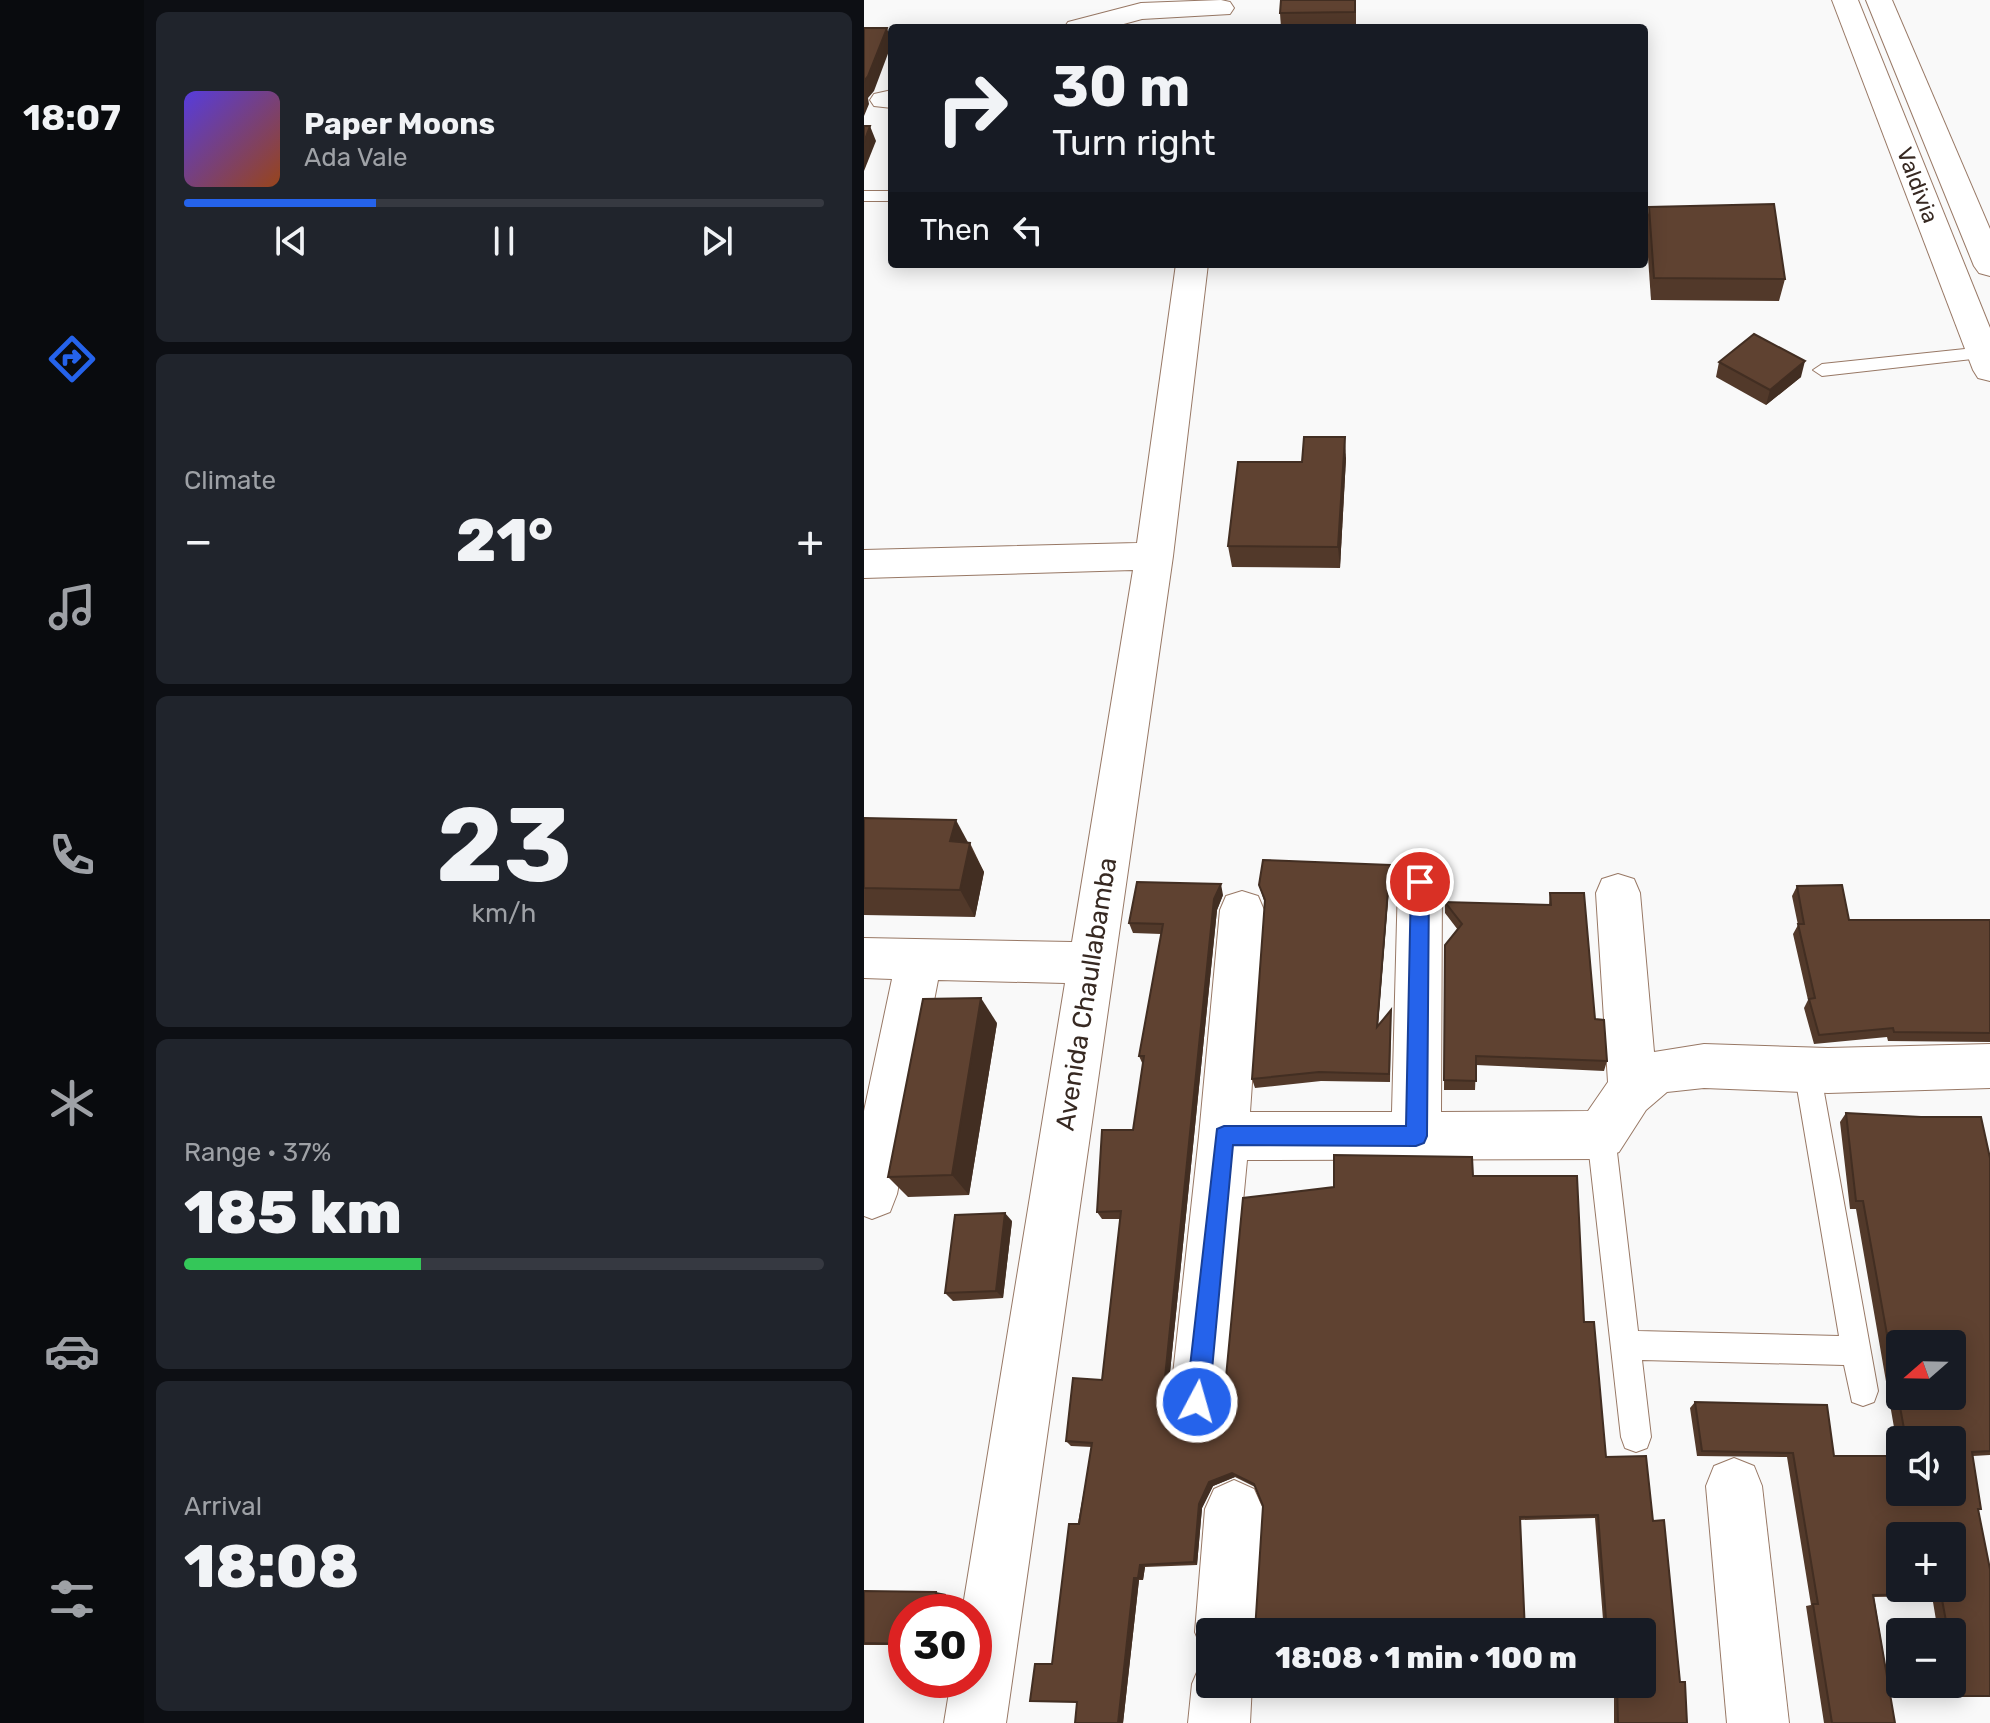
<!DOCTYPE html>
<meta charset="utf-8">
<style>
:root{--surface:#171b24;--page:#20242c;--text:#f1f3f6;--muted:#9ea1a6;--line:#363941;--accent:#2563eb}
body{margin:0;font-family:Rubik,sans-serif;background:var(--page);color:var(--text);height:100vh;display:flex;flex-direction:column;font-size:30px;white-space:nowrap}
*{box-sizing:border-box;margin:0}
p{font-size:26px;color:var(--muted)}
.icon{flex:none;width:44px;height:44px;fill:none;stroke:currentColor;stroke-width:2;stroke-linecap:round;stroke-linejoin:round}
.map{position:relative;flex:1;overflow:hidden}
.details{display:flex;flex-direction:column;gap:12px;padding:12px;background:#0d0f14;width:720px}
.details>*{flex:none}
.banner{position:absolute;left:24px;top:24px;width:760px;height:244px;border-radius:8px;box-shadow:0 4px 20px #0003;background:#171b24;color:var(--text);overflow:hidden}
.needle{width:52px;rotate:250deg}
.controls{position:absolute;left:1022px;top:1330px;display:grid;gap:16px}
.controls a{display:grid;place-items:center;width:80px;height:80px;border-radius:8px;background:var(--surface);box-shadow:0 4px 20px #0003;font-size:40px}
.speed{position:absolute;left:24px;top:1594px;display:flex;gap:16px;font-size:40px;font-weight:700;text-align:center}
.speed>*{display:grid;place-content:center;width:104px;height:104px;border-radius:50%;background:var(--surface);box-shadow:0 4px 20px #0003;line-height:1}
.speed .limit{border:12px solid #d22;background:#fff;color:#111}
.pin{position:absolute;display:grid;place-items:center;width:68px;height:68px;color:#fff;margin:-34px;border:4px solid #fff;border-radius:50%;box-shadow:0 2px 8px #0007}
.me{position:absolute;width:88px;margin:-44px;rotate:6deg;stroke-linejoin:round;filter:drop-shadow(0 0 6px #0008)}
.turn{display:flex;align-items:center;gap:28px;height:168px;padding:0 32px;font-size:36px}
.turn .icon{width:104px;height:104px;stroke-width:2.5}
.turn b{display:block;font-size:56px;line-height:68px}
.then{display:flex;align-items:center;height:76px;padding:0 32px;background:#0003;gap:16px;font-size:30px}
.big{font-size:60px;font-weight:800;line-height:1.1}
.details .tile{flex:1;display:flex;flex-direction:column;justify-content:center;gap:12px;min-width:0;padding:0 28px;border-radius:12px;background:var(--page)}
.details .dial{align-items:center;gap:0}
.dial b{font-size:104px;line-height:1}
.song{display:flex;align-items:center;gap:24px}
.cover{width:96px;height:96px;border-radius:12px;background:linear-gradient(135deg,hsl(250 70% 55%),hsl(20 70% 35%))}
.played{height:8px;border-radius:4px;background:linear-gradient(90deg,var(--accent) 30%,var(--line) 30%)}
.keys{display:flex;justify-content:space-around;direction:ltr}
.heat{display:flex;justify-content:space-between;align-items:center;font-size:44px;direction:ltr}
.charge{height:12px;border-radius:6px;background:linear-gradient(90deg,#34c759 37%,var(--line) 0)}
.trip{position:absolute;left:332px;top:1618px;width:460px;height:80px;border-radius:8px;background:var(--surface);box-shadow:0 4px 20px #0003;font-weight:800;line-height:80px;text-align:center}
main{display:flex;flex:1;min-height:0}
.tabs{display:flex;flex-direction:column;width:144px;justify-content:space-around;align-items:center;background:#090b0e;color:var(--muted)}
.tabs .icon{width:56px;height:56px}
.tabs .active{color:var(--accent)}
.tabs b{font-size:36px;color:var(--text)}
.map>svg:first-child{display:block}
</style>
<main>
<nav class="tabs">
<b>18:07</b>
<svg class="icon active" aria-label="directions" viewBox="0 0 24 24"><path d="M12 3l9 9-9 9-9-9zM9 14v-3h6M13 9l2 2-2 2"/></svg>
<svg class="icon" aria-label="music" viewBox="0 0 24 24"><path d="M9 18V5l10-2v13"/><circle cx="6" cy="18" r="3"/><circle cx="16" cy="16" r="3"/></svg>
<svg class="icon" aria-label="phone" viewBox="0 0 24 24"><path d="M5 4h4l2 5-3 2q2 4 5 5l2-3 5 2v4C11 20 4 13 5 4z"/></svg>
<svg class="icon" aria-label="climate" viewBox="0 0 24 24"><path d="M12 3v18M4 7l16 10M4 17L20 7"/></svg>
<svg class="icon" aria-label="car" viewBox="0 0 24 24"><path d="M5 17H2v-5l4-1 3-4h7l3 4 3 1v5h-3M9 17h6M6 11h13"/><circle cx="7" cy="17" r="2"/><circle cx="17" cy="17" r="2"/></svg>
<svg class="icon" aria-label="filters" viewBox="0 0 24 24"><path d="M4 7h16M4 17h16"/><circle cx="9" cy="7" r="2"/><circle cx="15" cy="17" r="2"/></svg>
</nav>
<section class="details">
<div class="tile">
<div class="song"><i class="cover"></i><div><b>Paper Moons</b><p>Ada Vale</p></div></div>
<div class="played"></div>
<div class="keys"><svg class="icon" aria-label="previous" viewBox="0 0 24 24"><path d="M18 5L8 12l10 7zM5 5v14"/></svg><svg class="icon" aria-label="pause" viewBox="0 0 24 24"><path d="M8 5v14M16 5v14"/></svg><svg class="icon" aria-label="next" viewBox="0 0 24 24"><path d="M6 5l10 7-10 7zM19 5v14"/></svg></div>
</div>
<div class="tile"><p>Climate</p>
<div class="heat"><a>−</a><b class="big">21°</b><a>+</a></div>
</div>
<div class="tile dial"><b>23</b><p>km/h</p></div>
<div class="tile"><p>Range · 37%</p><b class="big">185 km</b><div class="charge"></div></div>
<div class="tile"><p>Arrival</p><b class="big">18:08</b></div>
</section>
<div class="map">
<svg width="1126" height="1723" viewBox="0 0 1126 1723">
<rect width="100%" height="100%" fill="#f9f9f9"/>
<g fill="none" stroke-linecap="round" stroke-linejoin="round">
<defs>
<g id="lane">
<rect x="0" y="191" width="28" height="10"/>
<polygon points="1120,347 1126,349 1126,357 958,376 949,370 958,364"/>
<polygon points="943,1058 952,1061 956,1070 1014,1391 1010,1402 999,1406 988,1402 980,1365 778,1360 787,1437 783,1448 772,1452 761,1448 757,1437 723,1135 727,1126 737,1122 747,1126 751,1135 774,1331 975,1336 930,1070 934,1061"/>
</g>
<g id="street">
<polygon points="357,0 366,2 370,8 366,14 278,19 245,28 200,28 204,22 277,3"/>
<polygon points="968,0 994,0 1126,328 1126,381 1114,378 1109,370"/>
<polygon points="1002,0 1028,0 1126,229 1126,276 1115,273 1110,266"/>
<polygon points="28,90 28,108 10,106 6,100 10,94"/>
<polygon points="312,264 344,264 309,556 142,1723 80,1723 87,1680 110,1680 110,1612 98,1612 201,983 74,980 33,1194 26,1212 8,1219 0,1216 0,1111 28,979 0,978 0,938 208,942 269,570 0,578 0,550 273,543"/>
<polygon points="556,863 572,869 578,882 577,1112 724,1111 744,1082 732,893 738,879 754,874 770,879 776,893 790,1052 840,1044 964,1048 1126,1044 1126,1088 964,1093 840,1088 803,1092 782,1110 755,1152 737,1159 383,1160 360,1402 352,1421 333,1429 314,1421 306,1402 335,1136 356,910 362,896 378,891 394,896 400,910 386,1112 528,1112 534,882 540,869"/>
<polygon points="870,1458 890,1466 898,1486 925,1723 863,1723 842,1486 850,1466"/>
<polygon points="370,1480 390,1489 399,1509 391,1632 346,1632 346,1656 340,1653 331,1632 341,1509 350,1489"/>
<polygon points="346,1659 346,1684 388,1684 386,1723 324,1723 328,1684 337,1663"/>
</g>
</defs>
<!-- lane casing -->
<use href="#lane" stroke="#987865" stroke-width="2"/>
<!-- street casing -->
<use href="#street" stroke="#987865" stroke-width="2"/>
<!-- lane -->
<use href="#lane" fill="#fff" fill-rule="evenodd"/>
<!-- street -->
<use href="#street" fill="#fff" fill-rule="evenodd"/>
</g>
<!-- wall -->
<g fill="#52392a" fill-rule="evenodd">
<polygon points="492,0 492,27 417,28 416,13"/>
<polygon points="785,207 921,279 915,301 787,300 782,229"/>
<polygon points="855,362 937,377 902,405 852,377"/>
<polygon points="482,458 476,568 368,567 364,546 438,462"/>
<polygon points="0,818 106,843 120,872 111,917 0,915"/>
<polygon points="526,865 526,875 514,1025 527,1019 526,1082 457,1081 391,1088 388,1079 401,904 395,885"/>
<polygon points="933,886 985,920 1126,920 1126,1042 1024,1041 1023,1037 950,1044 940,1008 944,1000 929,934 934,925 928,896"/>
<polygon points="686,893 731,1019 743,1061 740,1071 612,1065 611,1090 580,1090 581,945 594,930 581,913 581,902 685,905"/>
<polygon points="359,895 353,910 303,1402 310,1418 330,1427 351,1417 609,1176 720,1322 742,1457 789,1521 823,1723 750,1723 750,1684 778,1684 778,1632 740,1632 731,1518 656,1520 391,1631 399,1506 391,1487 371,1477 349,1486 338,1508 333,1565 281,1567 279,1580 275,1580 259,1723 211,1723 213,1702 188,1664 228,1447 207,1446 202,1441 238,1380 256,1219 238,1219 233,1212 269,1130 279,1065 275,1056 297,934 269,933 265,923"/>
<polygon points="133,1023 105,1195 44,1197 24,1177"/>
<path d="M982,1113L1126,1158V1455L1109,1456L1117,1509L1114,1510L1126,1697L1085,1696L1083,1684H1088V1632H1074L1068,1596L1010,1597L1031,1723H960L942,1606L947,1605L923,1457L833,1456L826,1408L831,1402L970,1456H1035L992,1209H986L976,1122ZM1036,1440H1088L1036,1492Z"/>
<polygon points="148,1221 139,1298 89,1301 81,1293"/>
<polygon points="0,1591 82,1594 42,1612 42,1645 0,1645"/>
</g>
<!-- shaded-wall -->
<g fill="#422e22">
<polygon points="23,28 28,43 10,91 4,98 5,104 0,116 0,81"/>
<polygon points="6,126 12,141 0,171 0,142"/>
<polygon points="941,361 937,377 902,405 906,390"/>
<polygon points="481,437 482,458 476,568 474,547"/>
<polygon points="92,820 120,872 111,917 96,890 86,841"/>
<polygon points="526,865 526,875 513,1036 513,1027"/>
<polygon points="357,884 359,895 353,910 303,1402 311,1422 307,1417 299,1397 350,899"/>
<polygon points="117,998 133,1023 105,1195 88,1175"/>
<polygon points="141,1213 148,1221 139,1298 132,1291"/>
<polygon points="368,1473 371,1477 349,1486 338,1508 333,1565 330,1562 335,1504 345,1482"/>
<polygon points="276,1565 281,1567 279,1580 274,1578"/>
<polygon points="270,1578 275,1580 259,1723 254,1723"/>
<polygon points="72,1592 82,1594 78,1612 69,1612"/>
</g>
<!-- building -->
<g fill="#5f4231" stroke="#422e22" stroke-width="2" fill-rule="evenodd">
<polygon points="417,0 491,0 491,12 416,13"/>
<polygon points="0,28 23,28 4,76 0,81"/>
<polygon points="0,126 6,126 0,142"/>
<polygon points="910,204 921,279 790,278 785,207"/>
<polygon points="890,334 941,361 906,390 855,362"/>
<polygon points="440,437 481,437 474,547 364,546 374,462 438,462"/>
<polygon points="0,818 92,820 86,841 106,843 96,890 0,888"/>
<polygon points="399,860 526,865 513,1027 527,1010 525,1074 455,1072 388,1079 401,900 395,885"/>
<polygon points="273,882 357,884 350,899 299,1397 307,1417 330,1427 351,1417 360,1398 379,1198 470,1187 470,1155 608,1157 609,1176 713,1176 720,1322 730,1322 742,1457 782,1456 789,1521 800,1520 816,1682 821,1682 823,1723 754,1723 753,1684 778,1684 778,1632 743,1632 734,1515 656,1517 661,1632 386,1632 391,1631 399,1506 390,1484 368,1473 345,1482 335,1504 330,1562 276,1565 274,1578 270,1578 254,1723 211,1723 213,1702 166,1701 171,1664 188,1664 205,1524 215,1524 228,1443 202,1441 209,1378 238,1380 257,1211 233,1212 238,1130 269,1130 280,1056 275,1056 299,924 265,923"/>
<polygon points="978,885 985,920 1126,920 1126,1033 1030,1032 1029,1028 955,1035 945,999 951,998 934,924 940,924 933,886"/>
<polygon points="686,893 720,893 731,1019 740,1020 743,1061 612,1056 612,1081 580,1080 581,945 598,924 581,902 687,905"/>
<polygon points="117,998 88,1175 24,1177 59,999"/>
<path d="M982,1113L1057,1117H1117L1126,1158V1451L1108,1452L1117,1509H1114L1126,1569V1696H1095L1088,1657V1632H1084L1077,1594L1009,1595L1031,1723H968L949,1604H954L929,1453L838,1451L831,1402L963,1405L970,1456H1036V1492H1088V1440H1042L999,1201H992ZM1036,1344H1088V1396H1036ZM1036,1536H1088V1588H1036Z"/>
<polygon points="141,1213 132,1291 81,1293 91,1215"/>
<polygon points="0,1591 72,1592 69,1612 42,1612 42,1644 0,1643"/>
<polygon points="497,1684 663,1684 664,1694 613,1694 613,1691"/>
</g>
<!-- route -->
<polygon fill="#2563eb" stroke="#184099" stroke-width="2" points="556,875 562,877 565,882 563,1136 560,1143 552,1146 369,1145 345,1402 341,1410 333,1413 325,1410 322,1402 353,1129 360,1126 542,1126 547,882 550,877"/>
<g text-anchor="middle" stroke-width="8" stroke-linejoin="round" paint-order="stroke">
<!-- far-street labels -->
<g font-size="22" fill="#372922" stroke="#fff">
<text transform="translate(1054 185) rotate(69)" y="8">Valdivia</text>
</g>
<!-- street labels -->
<g font-size="26" fill="#372922" stroke="#fff">
<text transform="translate(222 994) rotate(-81)" y="9">Avenida Chaullabamba</text>
</g>
</g>
</svg>
<div class="controls">
<a><svg class="needle" viewBox="-14 -14 28 28"><path d="M0-13l5 13h-10z" fill="#e53935"/><path d="M0 13l5-13h-10z" fill="#9ea1a6"/></svg></a>
<a><svg class="icon" aria-label="sound" viewBox="0 0 24 24"><path d="M4 9h4l5-4v14l-5-4H4zM17 9q2 3 0 6"/></svg></a>
<a>+</a>
<a>−</a>
</div>
<div class="speed"><div class="limit">30</div></div>
<div class="pin" style="left:556px;top:882px;background:#d93025"><svg class="icon" aria-label="arrive" viewBox="0 0 24 24"><path d="M6 21V4h12l-3 4 3 4H6"/></svg></div>
<svg class="me" style="left:333px;top:1402px" viewBox="-20 -20 40 40"><circle r="17" fill="#2563eb" stroke="#fff" stroke-width="3"/><path d="M0-11L8 9 0 5-8 9z" fill="#fff"/></svg>
<div class="trip">18:08 · 1 min · 100 m</div>
<div class="banner">
<div class="turn"><svg class="icon" aria-label="right" viewBox="0 0 24 24"><path d="M7 20v-9h11M14 6l5 5-5 5"/></svg><div><b>30 m</b>Turn right</div></div>
<div class="then">Then<svg class="icon" aria-label="left" viewBox="0 0 24 24"><path d="M17 20v-9H6M10 6l-5 5 5 5"/></svg></div>
</div>
</div>
</main>
